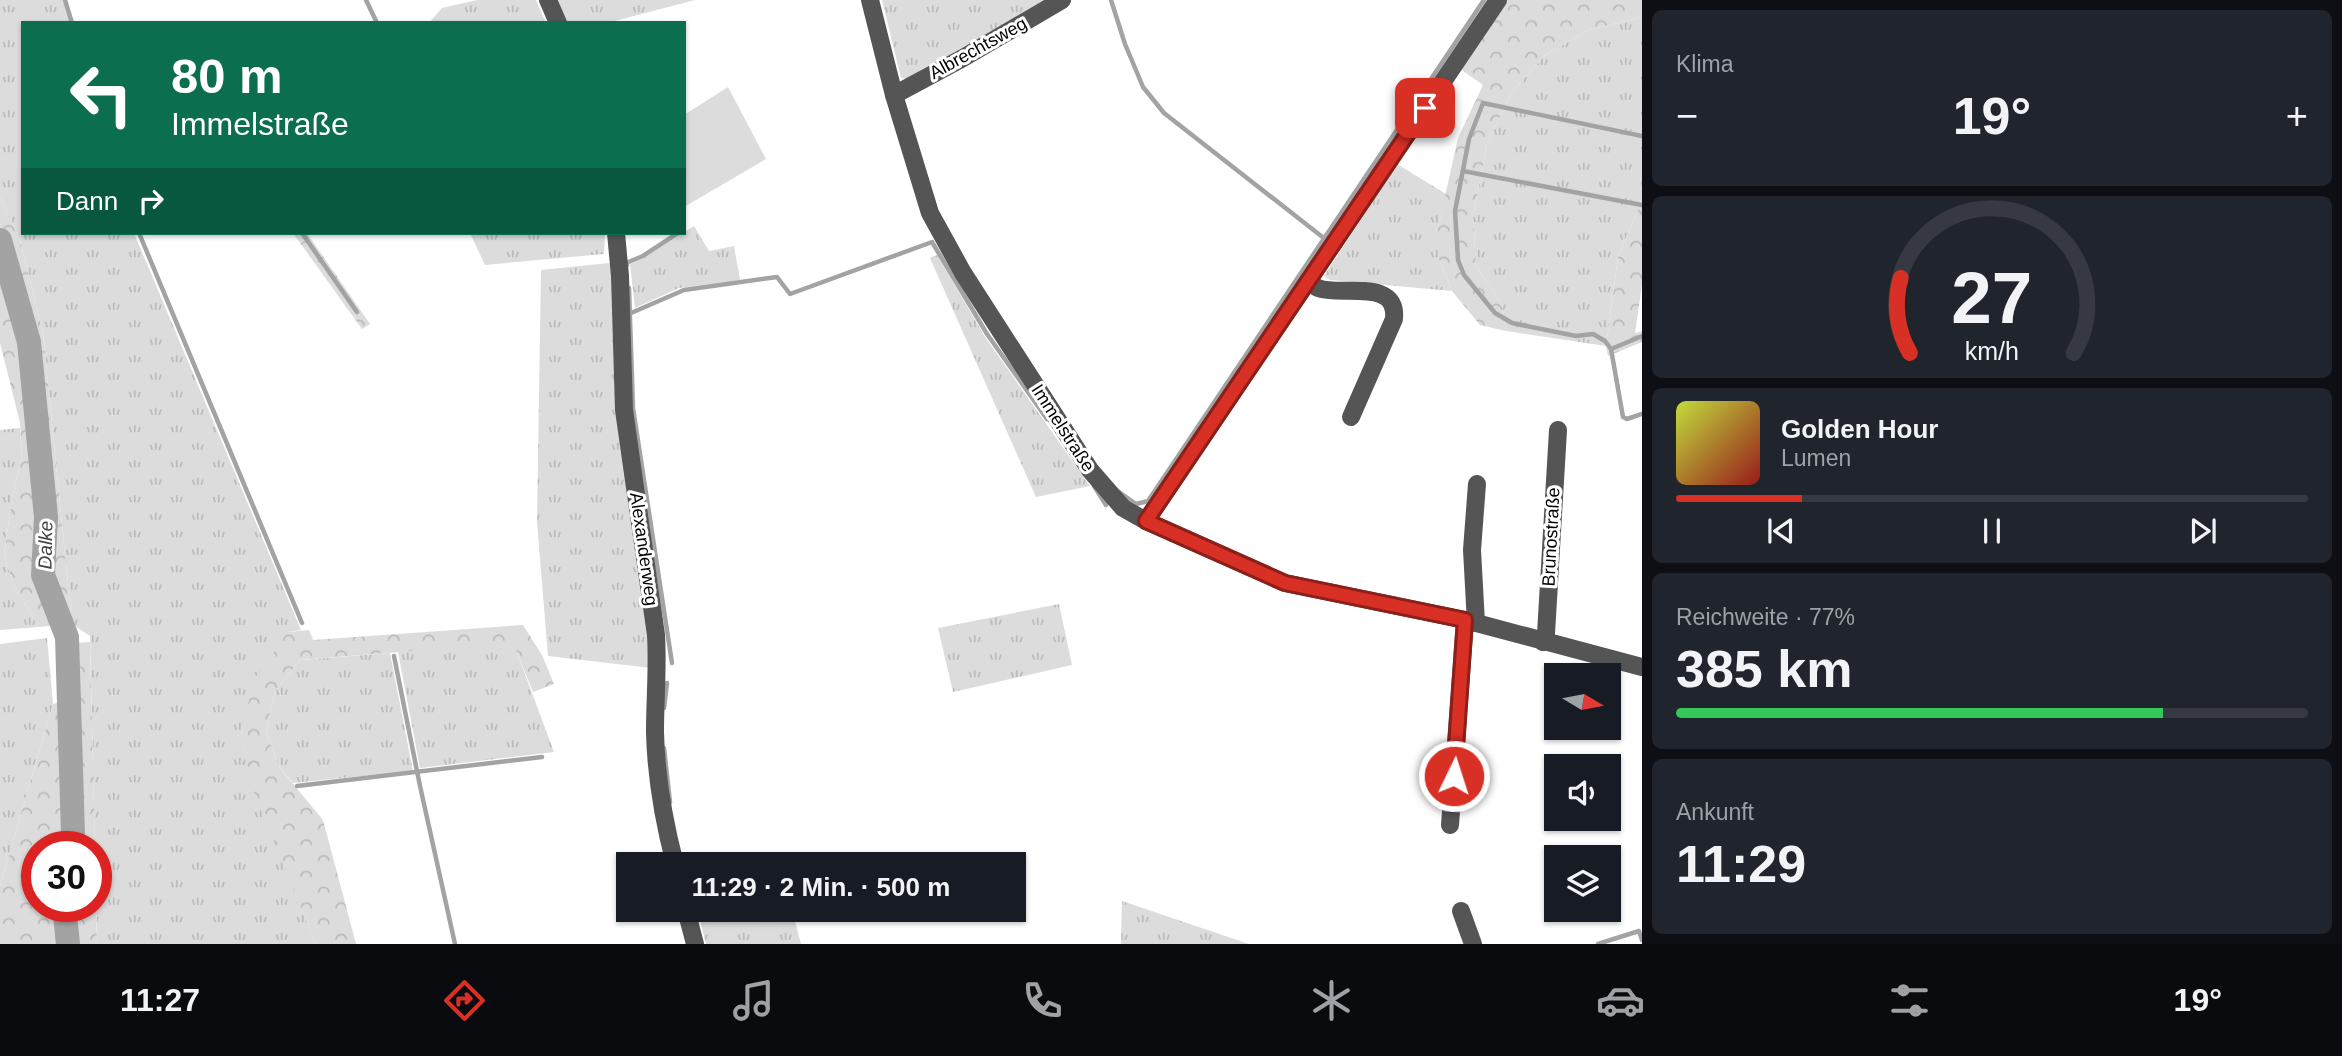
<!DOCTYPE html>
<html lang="de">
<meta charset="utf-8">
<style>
:root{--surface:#171b24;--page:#20242c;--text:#f1f3f6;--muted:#9ea1a6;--line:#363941;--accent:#d93025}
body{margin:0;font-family:Arial,sans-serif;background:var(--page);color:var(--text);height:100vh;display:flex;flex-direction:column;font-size:26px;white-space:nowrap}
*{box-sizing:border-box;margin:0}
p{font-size:23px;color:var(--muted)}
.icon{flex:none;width:38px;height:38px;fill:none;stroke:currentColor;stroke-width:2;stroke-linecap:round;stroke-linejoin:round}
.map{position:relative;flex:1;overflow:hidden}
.panel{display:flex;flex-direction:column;gap:10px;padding:10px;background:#0d0f14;width:700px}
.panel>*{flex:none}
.top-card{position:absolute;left:21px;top:21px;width:665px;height:214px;border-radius:0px;box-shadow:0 2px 5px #0004;background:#0b6e4f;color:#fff;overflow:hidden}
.needle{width:46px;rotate:100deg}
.tools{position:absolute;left:1544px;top:663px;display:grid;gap:14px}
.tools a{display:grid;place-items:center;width:77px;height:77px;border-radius:0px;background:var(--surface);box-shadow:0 2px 5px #0004;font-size:35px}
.speed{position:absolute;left:21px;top:831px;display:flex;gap:14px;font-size:35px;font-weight:700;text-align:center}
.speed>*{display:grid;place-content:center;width:91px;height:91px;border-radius:50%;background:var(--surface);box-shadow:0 2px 5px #0004;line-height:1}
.speed .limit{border:10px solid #d22;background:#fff;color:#111}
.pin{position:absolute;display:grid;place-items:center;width:60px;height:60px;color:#fff;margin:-30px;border-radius:14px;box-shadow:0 4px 10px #0006}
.me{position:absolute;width:77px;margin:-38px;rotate:4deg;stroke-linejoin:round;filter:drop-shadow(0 0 5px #0008)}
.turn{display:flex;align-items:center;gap:24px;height:147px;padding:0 35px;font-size:32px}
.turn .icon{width:91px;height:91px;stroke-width:2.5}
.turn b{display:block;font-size:49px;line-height:60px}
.then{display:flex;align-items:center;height:66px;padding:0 35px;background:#0003;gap:14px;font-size:26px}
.big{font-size:52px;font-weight:800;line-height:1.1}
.panel .widget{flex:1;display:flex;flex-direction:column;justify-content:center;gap:10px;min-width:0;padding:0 24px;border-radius:10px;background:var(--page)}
.panel .dial{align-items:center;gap:0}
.dial svg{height:182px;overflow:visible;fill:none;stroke:var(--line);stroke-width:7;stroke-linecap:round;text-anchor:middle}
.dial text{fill:var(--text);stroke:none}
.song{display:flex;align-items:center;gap:21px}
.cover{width:84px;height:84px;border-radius:10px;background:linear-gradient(135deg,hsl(70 70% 55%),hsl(0 70% 35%))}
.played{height:7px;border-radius:4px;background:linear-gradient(90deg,var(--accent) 20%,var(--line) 20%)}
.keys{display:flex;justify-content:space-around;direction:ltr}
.heat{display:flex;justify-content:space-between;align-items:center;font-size:38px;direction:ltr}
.charge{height:10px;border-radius:5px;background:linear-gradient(90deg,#34c759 77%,var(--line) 0)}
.trip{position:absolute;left:616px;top:852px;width:410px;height:70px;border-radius:0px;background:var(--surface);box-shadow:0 2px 5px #0004;font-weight:800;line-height:70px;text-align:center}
.dock{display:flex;height:112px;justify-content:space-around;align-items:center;background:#090b0e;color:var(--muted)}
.dock .icon{width:49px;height:49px}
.dock .selected{color:var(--accent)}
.dock b{font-size:32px;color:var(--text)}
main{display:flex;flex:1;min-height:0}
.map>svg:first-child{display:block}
</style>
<main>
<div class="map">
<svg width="1642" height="944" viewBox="0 0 1642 944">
<defs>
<pattern id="grass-tufts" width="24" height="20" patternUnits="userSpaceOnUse" patternTransform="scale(1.75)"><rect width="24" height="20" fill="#dcdcdc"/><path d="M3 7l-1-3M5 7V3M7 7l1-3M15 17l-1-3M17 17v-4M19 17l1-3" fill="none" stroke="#bbb"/></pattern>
<pattern id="forest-crowns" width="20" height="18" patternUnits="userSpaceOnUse" patternTransform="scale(1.75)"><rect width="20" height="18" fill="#dcdcdc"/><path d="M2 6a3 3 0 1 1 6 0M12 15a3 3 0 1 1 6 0" fill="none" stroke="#bbb"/></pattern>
</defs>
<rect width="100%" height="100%" fill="#fff"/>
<!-- grass -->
<g fill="url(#grass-tufts)">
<polygon points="0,0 63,0 70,23 23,23 23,233 134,233 301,630 288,632 241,731 250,781 316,944 97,944 90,636 72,624 43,333 20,240 0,197"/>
<polygon points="477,0 536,0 546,23 429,23 442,8"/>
<polygon points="558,0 695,0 607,23 567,23"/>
<polygon points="882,0 1052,0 912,80 901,78"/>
<polygon points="1642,17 1642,199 1618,257 1606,346 1506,331 1501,302 1476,266 1473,216 1487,144 1511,93 1545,55 1589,30"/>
<polygon points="1397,164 1446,194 1438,228 1438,257 1452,291 1330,280 1324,276"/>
<polygon points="694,226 709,251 734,246 740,280 679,288 635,308 630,264 644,258"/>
<polygon points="470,233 605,233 604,254 485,265"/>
<polygon points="937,255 985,337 1090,486 1036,497 930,258"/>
<polygon points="609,263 617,275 652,635 651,668 548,656 537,522 541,270"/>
<polygon points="20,428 22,457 12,498 4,555 14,586 39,627 0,630 0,430"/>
<polygon points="1059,604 1072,665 953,692 938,628"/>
<polygon points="47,638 53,704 0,886 0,644"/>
<polygon points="513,642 554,752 420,768 398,652"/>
<polygon points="390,653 413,771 293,783 280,768 266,732 275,692 300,660"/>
<polygon points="1122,901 1249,944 1121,944"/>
<polygon points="717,910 792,910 801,944 706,944 698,913"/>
</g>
<!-- forest -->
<g fill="url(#forest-crowns)">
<polygon points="1507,0 1642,0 1642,17 1589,30 1545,55 1511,93 1487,144 1473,216 1476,266 1501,302 1506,331 1480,325 1452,291 1438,257 1438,228 1458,138 1483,85 1460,69"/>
<polygon points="0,197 20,240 43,333 72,624 39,627 14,586 4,555 12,498 22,457 20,423 0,343"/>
<polygon points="1642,199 1642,285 1635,333 1642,331 1642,342 1608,356 1606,346 1618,257"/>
<polygon points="293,233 307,233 370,324 362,329"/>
<polygon points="523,625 542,655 554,684 533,692 513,643 300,660 275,692 266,732 280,768 323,820 356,944 316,944 249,781 241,731 255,678 288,632 309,630 313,640"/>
<polygon points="90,642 95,847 37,847 37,906 96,907 97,944 0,944 0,886 53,704 62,701 57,644"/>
</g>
<!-- pitch -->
<polygon fill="#dcdcdc" points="728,87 766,159 684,207 684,115"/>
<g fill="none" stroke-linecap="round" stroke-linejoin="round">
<!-- stream -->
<g stroke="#a3a3a3" stroke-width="4.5">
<polyline points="65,0 72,23"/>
<polyline points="366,0 377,23"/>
<polyline points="1111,0 1125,44 1143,87 1164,113 1325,239"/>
<polyline points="1642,136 1483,103 1469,139 1455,211 1458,260 1464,275 1495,313 1512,323 1576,336 1593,334 1605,341 1611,349 1623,417 1627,419 1642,414"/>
<polyline points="1463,171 1642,205"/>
<polyline points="139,233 302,623"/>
<polyline points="302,233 357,312"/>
<polyline points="627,265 626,263 643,256 678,233"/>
<polyline points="629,288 633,408 672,663"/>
<polyline points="631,313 684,290 777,277 790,294 932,242 987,334 1047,419"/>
<polyline points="1611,349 1642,336"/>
<polyline points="1094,486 1106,505"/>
<polyline points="1119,492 1136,504 1148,501 1484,0"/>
<polyline points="394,656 420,786 455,944"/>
<polyline points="664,708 667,683"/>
<polyline points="664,748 670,802"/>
<polyline points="297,786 542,757"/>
<polyline points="1598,944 1639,931 1642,940"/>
</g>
<!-- river -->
<g stroke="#a3a3a3" stroke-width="24">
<polyline points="0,240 29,342 46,517 43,575 67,637 73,835 62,847"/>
<polyline points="64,906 68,944"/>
</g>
<!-- minor -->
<g stroke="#555" stroke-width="18">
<polyline points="548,0 558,23"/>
<polyline points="870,0 894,95 930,213 963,273 1090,470 1123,508 1146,521 1285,583 1465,620 1642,667"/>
<polyline points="894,95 963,58 1062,0"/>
<path d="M616,233L620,276L624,410L656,635C658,667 655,699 655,732C656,776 664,822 675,864"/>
<path d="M1308,281C1312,284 1314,286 1318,288C1340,297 1398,277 1394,319L1351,417"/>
<polyline points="1146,521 1498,0"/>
<polyline points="1476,623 1472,550 1477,484"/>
<polyline points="1543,642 1546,634 1558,430"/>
<polyline points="1450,825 1465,620"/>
<polyline points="686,910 695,944"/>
<polyline points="1461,911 1473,944"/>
</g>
</g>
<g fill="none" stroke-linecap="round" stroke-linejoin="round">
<defs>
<polyline id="route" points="1425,108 1146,521 1285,583 1465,620 1454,776"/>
</defs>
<!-- route casing -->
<use href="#route" stroke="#8d1f18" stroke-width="18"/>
<!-- route -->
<use href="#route" stroke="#d93025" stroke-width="12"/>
</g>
<g text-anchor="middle" stroke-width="6" stroke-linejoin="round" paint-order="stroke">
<!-- street labels -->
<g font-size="18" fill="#000" stroke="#fff">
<text transform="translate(978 48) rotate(-29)" y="6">Albrechtsweg</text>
<text transform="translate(1063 428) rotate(57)" y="6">Immelstraße</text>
<text transform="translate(1551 537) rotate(-87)" y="6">Brunostraße</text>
<text transform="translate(644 549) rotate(82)" y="6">Alexanderweg</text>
</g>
<!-- water labels -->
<g font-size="19" font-style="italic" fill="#444" stroke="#fff">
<text transform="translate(45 545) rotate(-89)" y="7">Dalke</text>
</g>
</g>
</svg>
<div class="tools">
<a><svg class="needle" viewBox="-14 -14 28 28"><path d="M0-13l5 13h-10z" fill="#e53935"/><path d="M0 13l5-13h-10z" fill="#9ea1a6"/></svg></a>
<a><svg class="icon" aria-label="sound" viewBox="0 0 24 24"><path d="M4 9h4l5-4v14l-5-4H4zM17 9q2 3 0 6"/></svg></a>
<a><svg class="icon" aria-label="layers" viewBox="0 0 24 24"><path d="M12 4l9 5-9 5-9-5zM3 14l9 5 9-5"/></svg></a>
</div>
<div class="speed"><div class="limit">30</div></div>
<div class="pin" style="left:1425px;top:108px;background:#d93025"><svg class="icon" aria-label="arrive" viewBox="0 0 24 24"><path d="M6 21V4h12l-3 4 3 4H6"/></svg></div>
<svg class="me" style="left:1454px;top:776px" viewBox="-20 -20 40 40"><circle r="17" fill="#d93025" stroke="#fff" stroke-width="3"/><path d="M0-11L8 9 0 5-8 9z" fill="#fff"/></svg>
<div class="trip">11:29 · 2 Min. · 500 m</div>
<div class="top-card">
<div class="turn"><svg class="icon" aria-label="left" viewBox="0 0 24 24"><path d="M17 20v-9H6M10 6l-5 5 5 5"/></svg><div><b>80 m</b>Immelstraße</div></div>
<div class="then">Dann<svg class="icon" aria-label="right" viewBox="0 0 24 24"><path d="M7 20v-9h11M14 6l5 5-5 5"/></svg></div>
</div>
</div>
<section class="panel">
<div class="widget"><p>Klima</p>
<div class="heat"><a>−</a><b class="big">19°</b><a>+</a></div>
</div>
<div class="widget dial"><svg viewBox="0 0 100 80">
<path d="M14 69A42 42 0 1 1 86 69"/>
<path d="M14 69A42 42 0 0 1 10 36" stroke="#d93025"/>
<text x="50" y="56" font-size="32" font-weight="700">27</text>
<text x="50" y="72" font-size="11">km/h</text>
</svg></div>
<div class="widget">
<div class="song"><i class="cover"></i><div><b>Golden Hour</b><p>Lumen</p></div></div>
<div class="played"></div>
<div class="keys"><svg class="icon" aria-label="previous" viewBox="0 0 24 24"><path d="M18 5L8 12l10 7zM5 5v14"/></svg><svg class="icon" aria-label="pause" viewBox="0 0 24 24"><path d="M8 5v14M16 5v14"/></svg><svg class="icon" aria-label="next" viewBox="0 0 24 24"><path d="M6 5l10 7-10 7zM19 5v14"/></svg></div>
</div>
<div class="widget"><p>Reichweite · 77%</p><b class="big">385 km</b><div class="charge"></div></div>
<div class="widget"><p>Ankunft</p><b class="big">11:29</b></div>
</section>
</main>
<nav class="dock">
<b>11:27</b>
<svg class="icon selected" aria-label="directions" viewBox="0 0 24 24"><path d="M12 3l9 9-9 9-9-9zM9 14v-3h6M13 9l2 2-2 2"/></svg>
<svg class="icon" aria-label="music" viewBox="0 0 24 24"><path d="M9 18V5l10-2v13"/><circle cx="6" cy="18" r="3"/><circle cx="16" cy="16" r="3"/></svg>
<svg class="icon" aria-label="phone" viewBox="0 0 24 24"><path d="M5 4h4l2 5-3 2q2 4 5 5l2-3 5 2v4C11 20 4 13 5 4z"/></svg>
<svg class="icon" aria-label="climate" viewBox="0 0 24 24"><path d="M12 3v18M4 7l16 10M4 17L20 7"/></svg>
<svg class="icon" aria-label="car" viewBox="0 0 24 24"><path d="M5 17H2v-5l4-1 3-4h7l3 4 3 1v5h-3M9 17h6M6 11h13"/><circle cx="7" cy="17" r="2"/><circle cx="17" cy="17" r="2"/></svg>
<svg class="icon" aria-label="filters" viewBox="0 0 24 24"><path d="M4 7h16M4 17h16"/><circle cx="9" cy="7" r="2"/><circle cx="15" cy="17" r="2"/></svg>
<b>19°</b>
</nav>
